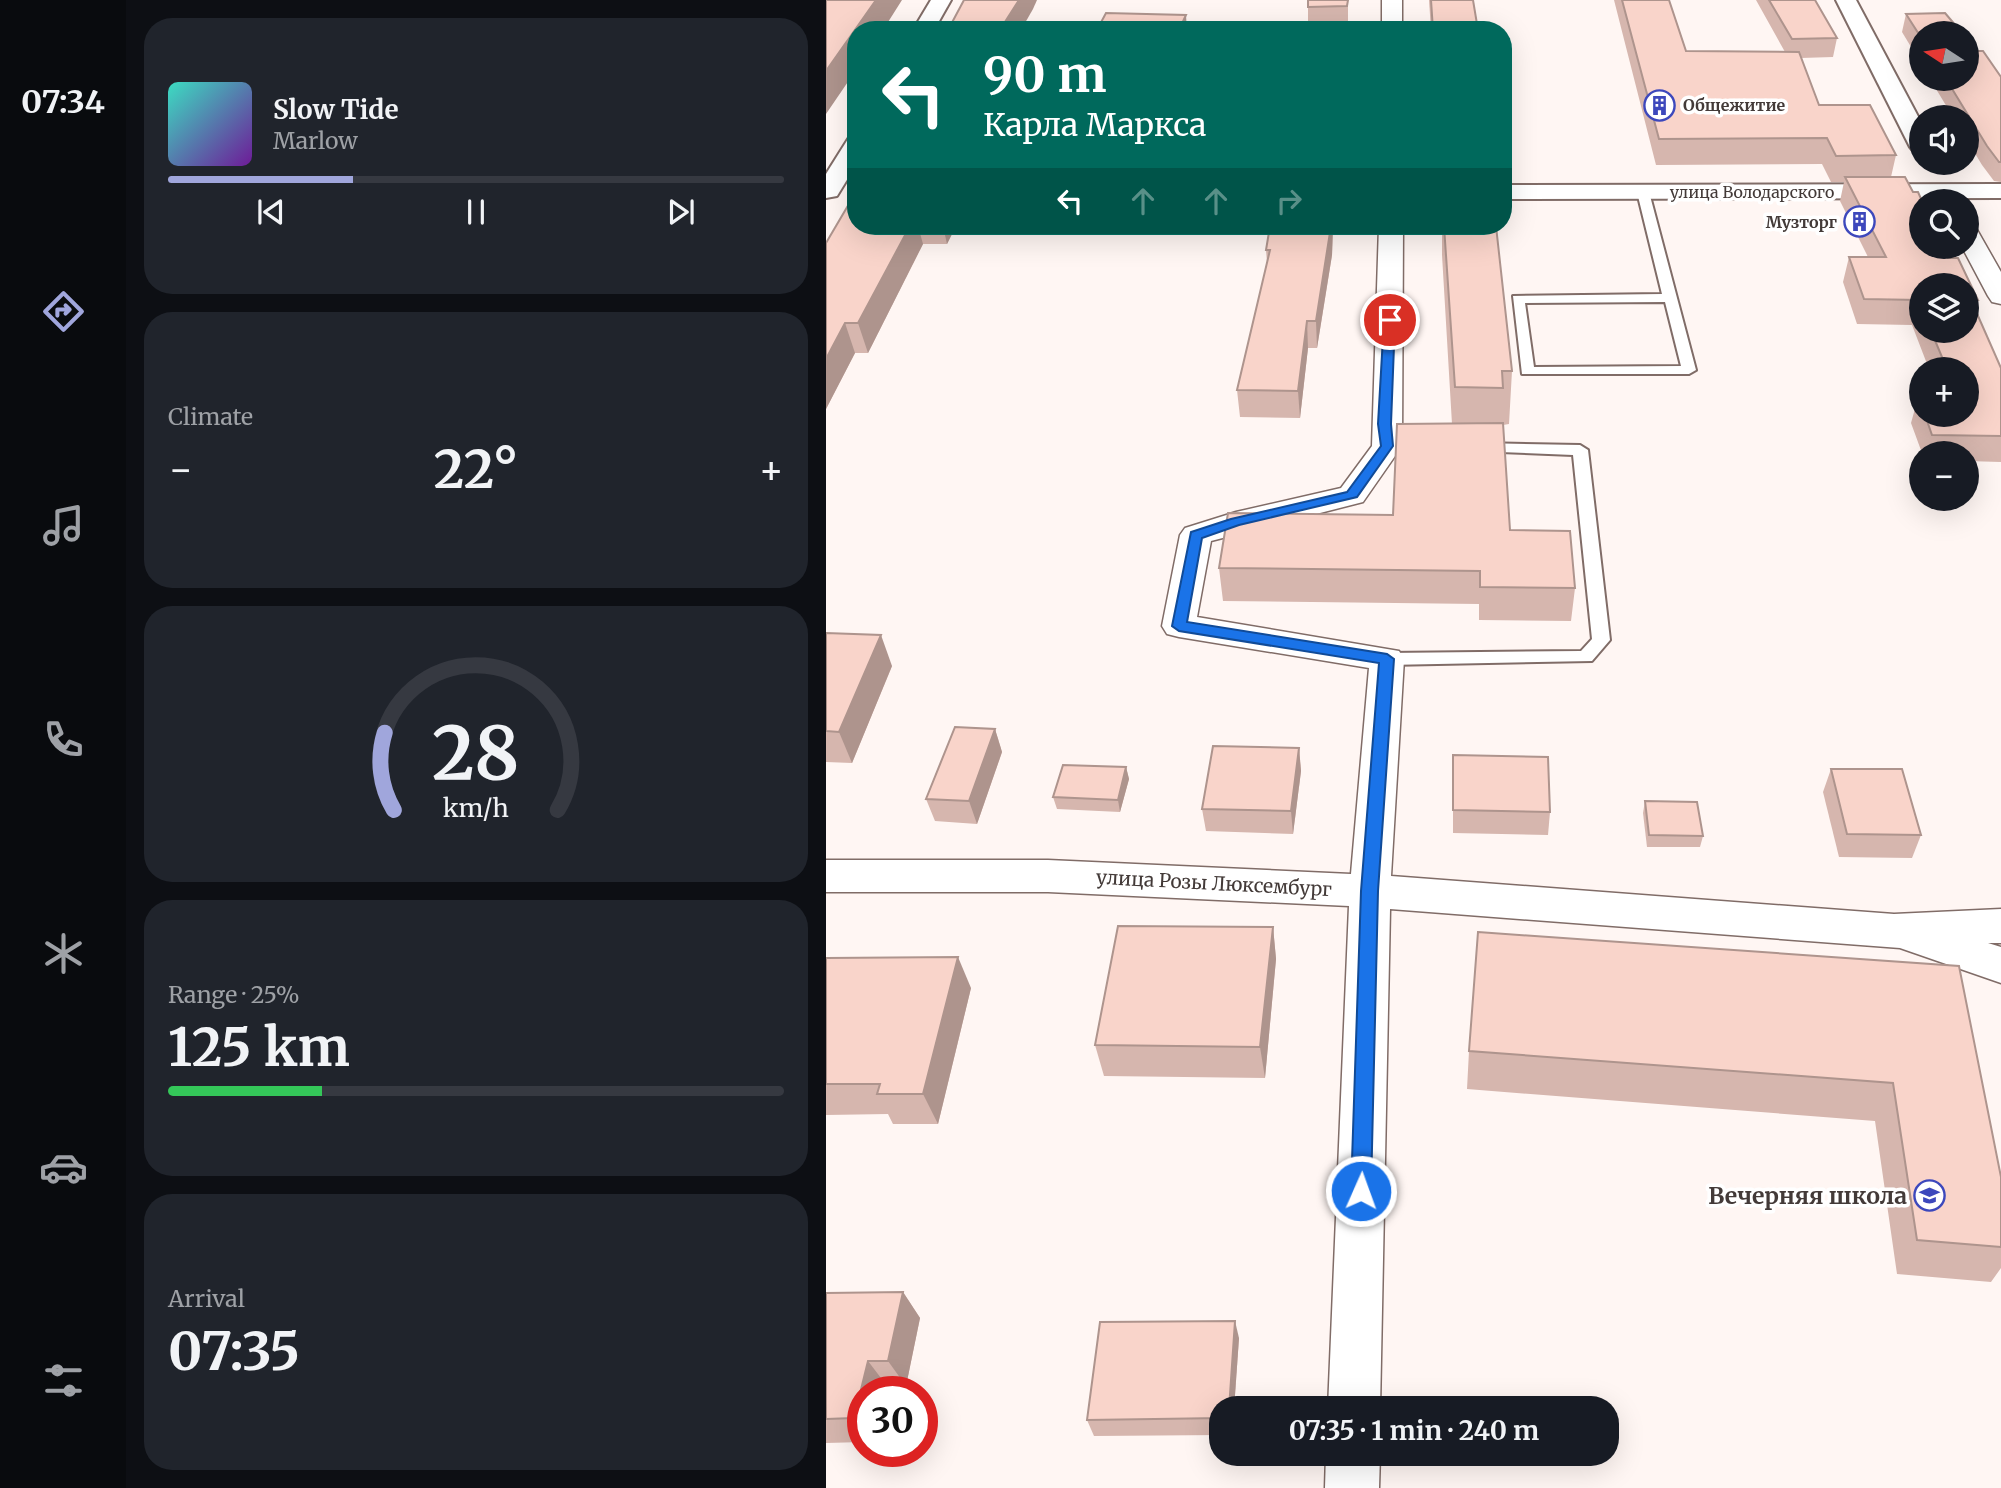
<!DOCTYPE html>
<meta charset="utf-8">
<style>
:root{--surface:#171b24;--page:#20242c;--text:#f1f3f6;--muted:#9ea1a6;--line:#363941;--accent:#a0a6dc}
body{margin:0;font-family:Merriweather,serif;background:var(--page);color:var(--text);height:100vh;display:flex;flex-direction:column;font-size:26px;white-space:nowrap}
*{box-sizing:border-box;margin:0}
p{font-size:23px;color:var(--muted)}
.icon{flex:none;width:38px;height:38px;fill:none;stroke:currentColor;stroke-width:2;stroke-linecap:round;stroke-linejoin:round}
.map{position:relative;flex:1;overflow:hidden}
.panel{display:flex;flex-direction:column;gap:18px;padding:18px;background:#0d0f14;width:700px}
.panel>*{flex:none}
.top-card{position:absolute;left:21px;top:21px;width:665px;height:214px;border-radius:28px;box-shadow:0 7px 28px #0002;background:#00695c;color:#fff;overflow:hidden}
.needle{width:46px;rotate:282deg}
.buttons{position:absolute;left:1083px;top:21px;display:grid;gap:14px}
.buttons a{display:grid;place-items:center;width:70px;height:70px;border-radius:50%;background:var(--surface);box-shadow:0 7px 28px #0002;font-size:35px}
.speed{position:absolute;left:21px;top:1376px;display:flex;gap:14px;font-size:35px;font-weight:700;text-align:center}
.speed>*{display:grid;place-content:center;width:91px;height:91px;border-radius:50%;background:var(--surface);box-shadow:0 7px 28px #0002;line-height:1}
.speed .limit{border:10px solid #d22;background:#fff;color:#111}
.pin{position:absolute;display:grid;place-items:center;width:60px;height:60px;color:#fff;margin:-30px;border:4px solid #fff;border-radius:50%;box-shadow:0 2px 7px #0007}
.me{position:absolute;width:77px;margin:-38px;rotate:2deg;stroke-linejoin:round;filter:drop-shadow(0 0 5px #0008)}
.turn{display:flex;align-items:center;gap:24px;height:147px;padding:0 21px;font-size:32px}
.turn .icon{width:91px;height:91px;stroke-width:2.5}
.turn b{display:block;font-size:49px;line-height:60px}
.lanes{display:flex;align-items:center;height:66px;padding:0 21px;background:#0003;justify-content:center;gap:35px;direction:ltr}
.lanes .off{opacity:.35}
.big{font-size:52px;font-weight:700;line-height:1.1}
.panel .card{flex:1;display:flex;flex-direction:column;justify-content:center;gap:10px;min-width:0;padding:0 24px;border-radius:28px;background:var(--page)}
.panel .dial{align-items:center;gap:0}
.dial svg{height:182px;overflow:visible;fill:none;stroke:var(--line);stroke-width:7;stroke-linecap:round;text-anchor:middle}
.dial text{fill:var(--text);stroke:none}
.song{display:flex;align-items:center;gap:21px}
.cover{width:84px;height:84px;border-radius:10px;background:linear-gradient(135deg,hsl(170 70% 55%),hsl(280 70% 35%))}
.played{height:7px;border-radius:4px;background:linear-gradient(90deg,var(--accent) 30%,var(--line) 30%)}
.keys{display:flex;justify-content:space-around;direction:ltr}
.heat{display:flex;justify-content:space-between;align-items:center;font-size:38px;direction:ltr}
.charge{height:10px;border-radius:5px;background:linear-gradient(90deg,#34c759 25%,var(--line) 0)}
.trip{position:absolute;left:383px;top:1396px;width:410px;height:70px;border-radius:28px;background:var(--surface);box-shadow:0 7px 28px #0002;font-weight:700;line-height:70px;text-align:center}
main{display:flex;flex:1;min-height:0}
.tabs{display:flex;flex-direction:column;width:126px;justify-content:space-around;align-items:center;background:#090b0e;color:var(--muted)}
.tabs .icon{width:49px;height:49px}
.tabs .current{color:var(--accent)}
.tabs b{font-size:32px;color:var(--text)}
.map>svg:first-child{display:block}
</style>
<main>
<nav class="tabs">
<b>07:34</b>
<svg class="icon current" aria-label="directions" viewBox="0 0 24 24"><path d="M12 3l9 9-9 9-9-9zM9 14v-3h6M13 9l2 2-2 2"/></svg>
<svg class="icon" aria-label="music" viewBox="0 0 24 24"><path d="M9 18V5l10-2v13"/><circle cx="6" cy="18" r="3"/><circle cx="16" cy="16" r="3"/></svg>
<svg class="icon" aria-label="phone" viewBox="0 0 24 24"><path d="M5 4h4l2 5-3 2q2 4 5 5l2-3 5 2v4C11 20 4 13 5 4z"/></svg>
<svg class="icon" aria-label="climate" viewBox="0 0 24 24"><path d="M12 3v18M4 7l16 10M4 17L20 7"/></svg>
<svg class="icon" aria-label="car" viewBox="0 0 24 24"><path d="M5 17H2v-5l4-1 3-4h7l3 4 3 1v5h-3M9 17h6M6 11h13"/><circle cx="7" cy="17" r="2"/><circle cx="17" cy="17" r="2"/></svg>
<svg class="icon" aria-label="filters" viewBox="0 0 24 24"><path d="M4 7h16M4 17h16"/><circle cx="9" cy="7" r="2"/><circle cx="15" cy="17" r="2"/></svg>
</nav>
<section class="panel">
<div class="card">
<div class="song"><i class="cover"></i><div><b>Slow Tide</b><p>Marlow</p></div></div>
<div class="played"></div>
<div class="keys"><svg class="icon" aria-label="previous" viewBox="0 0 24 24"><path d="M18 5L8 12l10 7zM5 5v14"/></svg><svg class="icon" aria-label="pause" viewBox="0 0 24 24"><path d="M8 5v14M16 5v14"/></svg><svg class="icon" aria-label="next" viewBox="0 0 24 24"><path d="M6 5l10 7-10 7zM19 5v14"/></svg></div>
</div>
<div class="card"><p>Climate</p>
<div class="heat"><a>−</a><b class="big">22°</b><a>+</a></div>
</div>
<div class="card dial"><svg viewBox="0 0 100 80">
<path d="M14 69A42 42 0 1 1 86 69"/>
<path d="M14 69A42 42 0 0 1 10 35" stroke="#a0a6dc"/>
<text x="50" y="56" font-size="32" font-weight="700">28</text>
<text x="50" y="72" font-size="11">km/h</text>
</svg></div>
<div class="card"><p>Range · 25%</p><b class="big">125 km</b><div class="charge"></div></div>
<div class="card"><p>Arrival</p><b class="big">07:35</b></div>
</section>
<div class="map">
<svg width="1175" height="1488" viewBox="0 0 1175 1488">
<rect width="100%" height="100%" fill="#fff6f3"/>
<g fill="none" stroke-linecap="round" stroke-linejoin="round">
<defs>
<g id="lane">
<path d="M817,188L823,192L870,370L863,374H696L687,296L836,294L811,192ZM839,302L855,366L708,367L699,303Z"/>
<polygon points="654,443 754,445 762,450 784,640 766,661 561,665 552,659 561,653 755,651 766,639 747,455 648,451 648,445"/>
</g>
<g id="street">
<rect x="556" y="0" width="20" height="30"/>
<polygon points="553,226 577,226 576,446 537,502 385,541 371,617 573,651 578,659 565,876 1068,914 1175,909 1175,943 1162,943 1175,947 1175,983 1074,948 564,909 554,1409 502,1409 523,906 222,892 0,892 0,860 222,860 525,874 543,668 353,637 341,634 336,626 354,535 359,528 410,512 515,488 546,446"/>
<polygon points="1141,226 1150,228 1175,272 1175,304 1166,302 1162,296 1136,247 1141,247"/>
<polygon points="500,1454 554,1454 553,1488 499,1488"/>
</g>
<g id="primary">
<polygon points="105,0 125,0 108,30 87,30"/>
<polygon points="1010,0 1030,0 1096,124 1096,154 1088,152 1084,147"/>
<polygon points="30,137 30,165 11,196 0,198 0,174 22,139"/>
<polygon points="1175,184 1175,198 677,199 677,185"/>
</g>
</defs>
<!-- lane casing -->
<use href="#lane" stroke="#806c67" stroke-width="4"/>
<!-- street casing -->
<use href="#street" stroke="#806c67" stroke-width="3"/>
<!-- primary casing -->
<use href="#primary" stroke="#806c67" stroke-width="4"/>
<!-- lane -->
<use href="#lane" fill="#fff" fill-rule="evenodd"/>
<!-- street -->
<use href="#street" fill="#fff" fill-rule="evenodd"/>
<!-- primary -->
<use href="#primary" fill="#fff" fill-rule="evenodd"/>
</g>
<!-- wall -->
<g fill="#d6b6ae" fill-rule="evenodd">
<rect x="482" y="0" width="40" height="21"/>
<polygon points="603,0 647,0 652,30 605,30"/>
<path d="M788,0H843L860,51L959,52L930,0H989L1011,38L1007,57L975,58L993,105L1070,155L1065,177L1152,300L1149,310L1175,368V462L1141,461V453H1096L1085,423L1092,398H1096V415H1141V369H1103L1086,325L1031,324L1017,282L1023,257H1042L1014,201L1018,182H1005L996,164L830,165ZM1096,285L1141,331H1096Z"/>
<polygon points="1080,14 1096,33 1096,65 1076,32"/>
<polygon points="1151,51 1175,77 1175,182 1168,181 1156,165 1141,140 1141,117 1127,117 1104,79 1141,79"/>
<polygon points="30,226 130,226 121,244 97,244 42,353 29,353 0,409 0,243"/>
<polygon points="444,226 507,226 506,255 491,348 482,348 474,418 414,417 411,390 441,262 440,250"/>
<polygon points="616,226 670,226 686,371 683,424 677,425 684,530 749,588 745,621 653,620 653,604 397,601 393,568 567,515 626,424 616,255"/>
<polygon points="0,633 66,666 26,763 0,762"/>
<polygon points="169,729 176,752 151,824 109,821 100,799"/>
<polygon points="473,748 475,771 467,834 380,831 376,809"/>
<polygon points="627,755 724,812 722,835 627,833"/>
<polygon points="300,767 303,779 294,812 231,809 227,797"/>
<polygon points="1005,769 1095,835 1086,858 1013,857 997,792"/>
<polygon points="819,801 877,836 874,847 821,847 817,813"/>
<polygon points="447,927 450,959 439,1078 278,1076 269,1045"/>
<polygon points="0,958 145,988 112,1124 67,1124 62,1114 0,1115"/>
<polygon points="1133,966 1175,1177 1175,1268 1165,1282 1071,1274 1049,1121 641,1089 643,1051"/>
<polygon points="77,1292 94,1318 80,1386 61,1386 60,1391 37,1391 37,1442 0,1443 0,1293"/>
<polygon points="413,1338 408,1409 396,1409 396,1435 268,1436 261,1420"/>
</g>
<!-- shaded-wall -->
<g fill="#ae948d">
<polygon points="50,0 76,0 57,30 30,30 30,70 0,114 0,71"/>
<polygon points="193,0 211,0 207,9 195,30 177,25"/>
<polygon points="360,15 361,30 353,30"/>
<polygon points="84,226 92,226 97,244 42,353 32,323"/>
<polygon points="117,226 130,226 121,244"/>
<polygon points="505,226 507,226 506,255 491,348 490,321"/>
<polygon points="481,321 482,348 474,418 472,391"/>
<polygon points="19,323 29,353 0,409 0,359"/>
<polygon points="55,635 66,666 26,763 13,732"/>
<polygon points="169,729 176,752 151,824 143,801"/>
<polygon points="473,748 475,771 467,834 465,811"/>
<polygon points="300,767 303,779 294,812 292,800"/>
<polygon points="447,927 450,959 439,1078 434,1047"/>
<polygon points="132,957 145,988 112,1124 97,1094"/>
<polygon points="77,1292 94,1318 80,1386 62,1361"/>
<polygon points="409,1321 413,1338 408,1409 403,1409"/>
<polygon points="42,1361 61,1386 60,1391 37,1391 37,1428 28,1418"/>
</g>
<!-- building -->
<g fill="#f9d4ca" stroke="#ae948d" stroke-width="2">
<polygon points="0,0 50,0 0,71"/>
<polygon points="138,0 193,0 177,25 272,28 280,13 360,15 353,30 122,30"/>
<polygon points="482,0 522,0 521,6 482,7"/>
<polygon points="605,0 647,0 652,30 607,30"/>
<polygon points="796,0 843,0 860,51 973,52 993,105 1044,105 1070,155 1010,156 1001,138 833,139"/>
<polygon points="943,0 989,0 1011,38 966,39"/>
<polygon points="1119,13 1136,33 1096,33 1096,39 1080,14"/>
<polygon points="443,28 499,30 443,30"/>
<polygon points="1141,39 1151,51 1157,51 1175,77 1175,162 1173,162 1161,146 1120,79 1141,79"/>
<polygon points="1019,177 1079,177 1087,192 1092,192 1096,201 1096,247 1117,247 1122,258 1132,258 1152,300 1145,300 1175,368 1175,436 1106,435 1099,415 1141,415 1141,369 1121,369 1105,331 1141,331 1141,285 1096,285 1096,306 1093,300 1038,299 1023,257 1060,257"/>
<polygon points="30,192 30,226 84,226 32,323 19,323 0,359 0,243"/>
<polygon points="444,226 505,226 490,321 481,321 472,391 411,390 444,250 440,250"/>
<polygon points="618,226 670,226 686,371 676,371 677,388 629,387"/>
<polygon points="677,423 684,530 744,531 749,588 654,587 654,571 393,568 402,513 567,515 571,424"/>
<polygon points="0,633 55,635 13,732 0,731"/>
<polygon points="129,727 169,729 143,801 100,799"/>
<polygon points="387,746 473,748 465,811 376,809"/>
<polygon points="627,755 722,757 724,812 627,810"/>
<polygon points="237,765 300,767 292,800 227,797"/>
<polygon points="1005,769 1076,769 1095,835 1021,834"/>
<polygon points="819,801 871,802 877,836 823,835"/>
<polygon points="292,926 447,927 434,1047 269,1045"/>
<polygon points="652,932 1133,966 1175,1177 1175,1247 1091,1240 1067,1083 643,1051"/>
<polygon points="132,957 97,1094 51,1094 54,1084 0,1084 0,958"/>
<polygon points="77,1292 62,1361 42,1361 28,1418 0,1419 0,1293"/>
<polygon points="409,1321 403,1409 396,1409 396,1418 261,1420 274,1322"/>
</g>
<!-- route -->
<polygon fill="#1a73e8" stroke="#114b97" stroke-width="2" points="564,317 569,320 565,424 567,446 531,497 413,525 376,538 361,622 561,654 568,659 552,891 545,1191 542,1198 535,1200 528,1198 525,1191 535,891 553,663 353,631 346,626 365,532 405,519 521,492 555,446 552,424 558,320"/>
<!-- icons -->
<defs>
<symbol id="building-ring" viewBox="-11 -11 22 22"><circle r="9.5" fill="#fff" stroke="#3d48bc" stroke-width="1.5"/><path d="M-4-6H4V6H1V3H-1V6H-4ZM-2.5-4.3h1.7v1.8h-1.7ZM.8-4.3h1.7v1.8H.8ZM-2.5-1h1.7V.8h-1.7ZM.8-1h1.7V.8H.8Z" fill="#3d48bc"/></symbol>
<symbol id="school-ring" viewBox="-11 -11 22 22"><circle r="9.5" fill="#fff" stroke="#3d48bc" stroke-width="1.5"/><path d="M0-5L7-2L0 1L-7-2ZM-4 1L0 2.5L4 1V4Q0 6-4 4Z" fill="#3d48bc"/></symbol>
</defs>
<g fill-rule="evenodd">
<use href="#building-ring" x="816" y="88" width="35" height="35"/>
<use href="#building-ring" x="1016" y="204" width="35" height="35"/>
<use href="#school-ring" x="1086" y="1178" width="35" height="35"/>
</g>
<g text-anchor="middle" stroke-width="7" stroke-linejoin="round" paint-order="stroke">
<!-- far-poi labels -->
<g font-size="16" font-weight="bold" fill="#433a38" stroke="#fff" text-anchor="start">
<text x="857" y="111">Общежитие</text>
<text x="1011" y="228" text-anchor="end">Музторг</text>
</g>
<!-- far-street labels -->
<g font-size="16" fill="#433a38" stroke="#fff">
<text x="926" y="198">улица Володарского</text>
</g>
<!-- street labels -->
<g font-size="19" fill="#433a38" stroke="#fff">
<text transform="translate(388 883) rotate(3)" y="7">улица Розы Люксембург</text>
</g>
<!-- near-poi labels -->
<g font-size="23" font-weight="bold" fill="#433a38" stroke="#fff" text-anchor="end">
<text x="1081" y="1204">Вечерняя школа</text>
</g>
</g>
</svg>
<div class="buttons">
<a><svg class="needle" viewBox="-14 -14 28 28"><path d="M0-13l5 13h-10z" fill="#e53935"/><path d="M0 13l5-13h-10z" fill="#9ea1a6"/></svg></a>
<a><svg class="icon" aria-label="sound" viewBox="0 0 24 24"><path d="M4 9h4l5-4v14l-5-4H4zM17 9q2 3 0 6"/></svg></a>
<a><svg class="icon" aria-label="search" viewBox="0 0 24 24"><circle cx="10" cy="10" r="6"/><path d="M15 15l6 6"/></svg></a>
<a><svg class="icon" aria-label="layers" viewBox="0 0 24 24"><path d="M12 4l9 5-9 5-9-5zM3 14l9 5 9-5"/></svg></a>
<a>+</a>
<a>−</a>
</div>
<div class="speed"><div class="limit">30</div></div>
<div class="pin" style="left:564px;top:320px;background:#d93025"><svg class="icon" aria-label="arrive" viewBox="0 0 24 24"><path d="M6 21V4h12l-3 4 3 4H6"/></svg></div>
<svg class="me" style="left:535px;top:1191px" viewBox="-20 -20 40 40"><circle r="17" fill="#1a73e8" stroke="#fff" stroke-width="3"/><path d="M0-11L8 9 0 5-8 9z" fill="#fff"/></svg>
<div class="trip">07:35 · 1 min · 240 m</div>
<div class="top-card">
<div class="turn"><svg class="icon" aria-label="left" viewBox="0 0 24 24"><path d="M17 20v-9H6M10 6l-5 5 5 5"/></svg><div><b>90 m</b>Карла Маркса</div></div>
<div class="lanes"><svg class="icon" aria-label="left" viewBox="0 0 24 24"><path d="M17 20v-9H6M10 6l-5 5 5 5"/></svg><svg class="icon off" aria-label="ahead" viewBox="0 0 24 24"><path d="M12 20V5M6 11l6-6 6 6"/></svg><svg class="icon off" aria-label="ahead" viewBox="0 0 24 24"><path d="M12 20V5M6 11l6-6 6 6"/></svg><svg class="icon off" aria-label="right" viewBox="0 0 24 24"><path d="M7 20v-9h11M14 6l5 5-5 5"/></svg></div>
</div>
</div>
</main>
